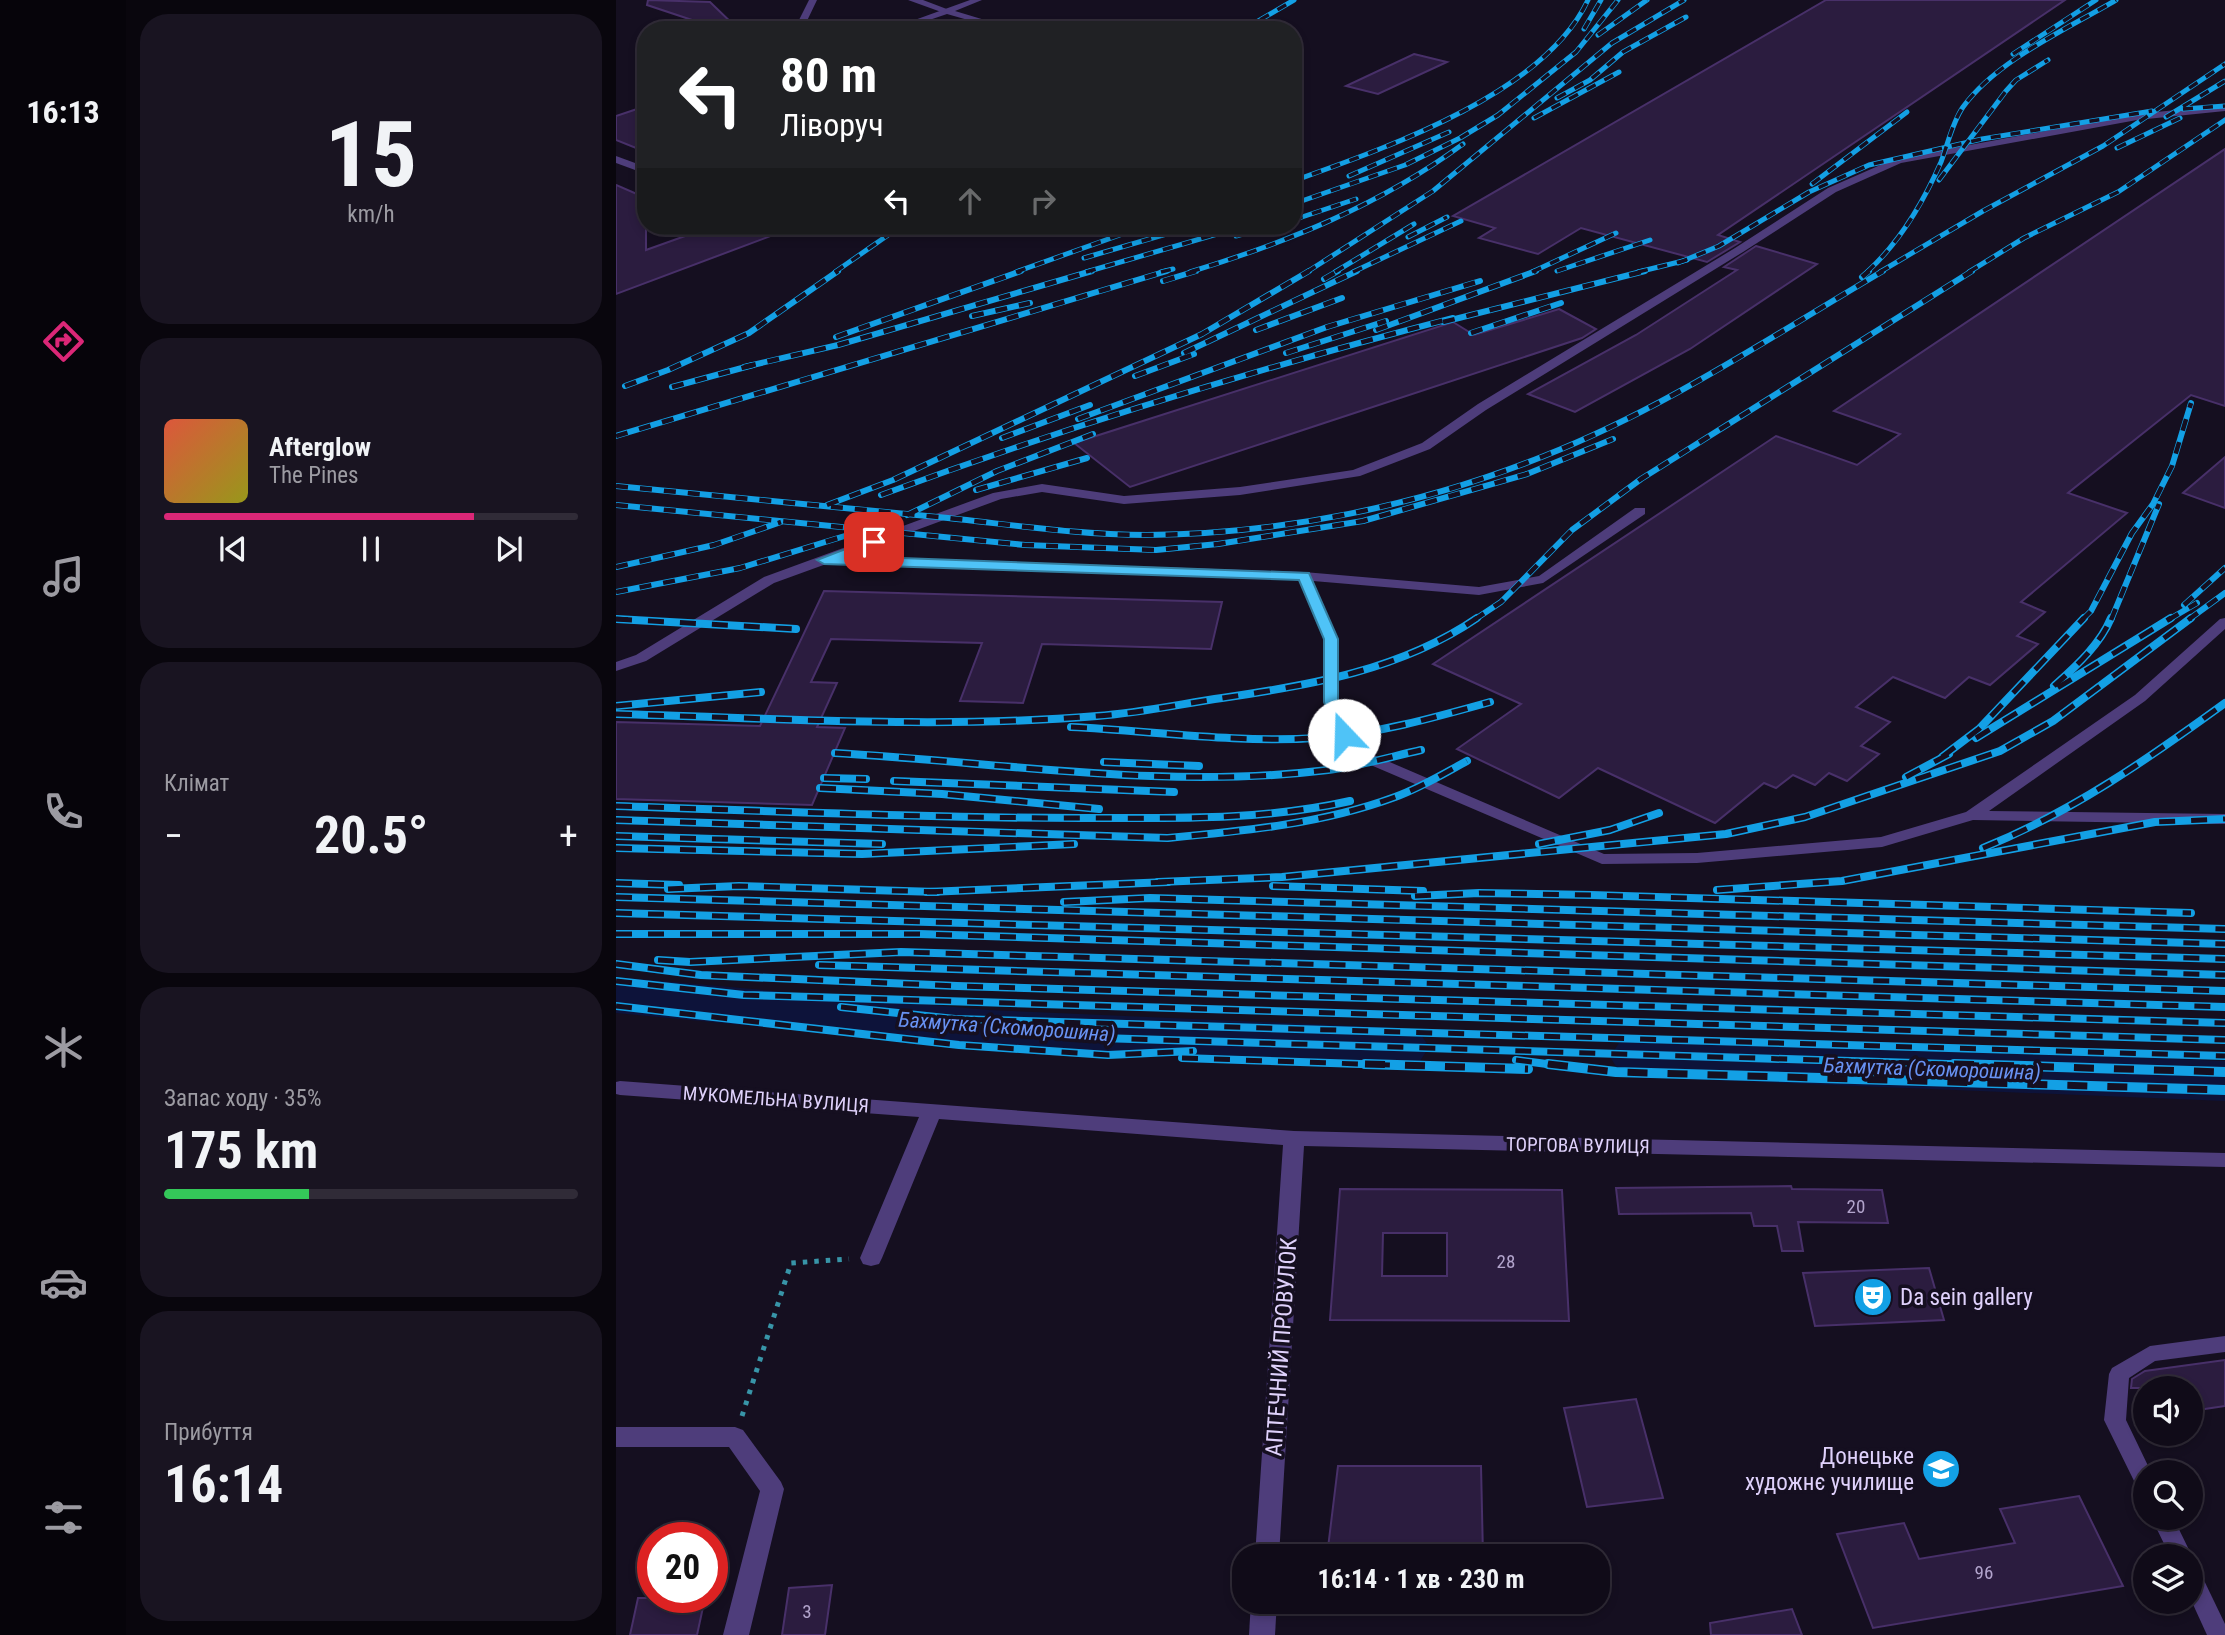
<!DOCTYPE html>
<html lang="uk">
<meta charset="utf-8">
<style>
:root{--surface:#100b18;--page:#191421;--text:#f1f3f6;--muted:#9c9ba2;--line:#302b37;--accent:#db2777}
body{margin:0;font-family:"Roboto Condensed",sans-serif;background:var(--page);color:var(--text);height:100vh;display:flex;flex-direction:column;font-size:26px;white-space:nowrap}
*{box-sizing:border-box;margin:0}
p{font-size:23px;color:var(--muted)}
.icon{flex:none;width:38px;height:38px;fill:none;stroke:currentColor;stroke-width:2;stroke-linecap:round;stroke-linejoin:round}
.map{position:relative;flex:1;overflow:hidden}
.panel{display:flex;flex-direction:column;gap:14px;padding:14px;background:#09060d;width:490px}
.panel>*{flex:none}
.banner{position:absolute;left:21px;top:21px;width:665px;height:214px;border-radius:28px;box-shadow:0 4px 10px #0003,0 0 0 2px var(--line);background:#202124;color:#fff;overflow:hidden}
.controls{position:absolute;left:1517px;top:1376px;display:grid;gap:14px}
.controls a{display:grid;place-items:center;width:70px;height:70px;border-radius:50%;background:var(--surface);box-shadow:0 4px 10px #0003,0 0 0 2px var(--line);font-size:35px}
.speed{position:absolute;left:21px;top:1522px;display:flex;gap:14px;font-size:35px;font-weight:700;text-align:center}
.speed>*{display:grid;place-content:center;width:91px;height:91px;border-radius:50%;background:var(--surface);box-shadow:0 4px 10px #0003,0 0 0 2px var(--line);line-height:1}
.speed .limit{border:10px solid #d22;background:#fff;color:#111}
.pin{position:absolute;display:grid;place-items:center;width:60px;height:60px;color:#fff;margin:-30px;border-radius:14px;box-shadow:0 4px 10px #0006}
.me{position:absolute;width:77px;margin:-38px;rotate:339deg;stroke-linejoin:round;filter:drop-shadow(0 0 5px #0008)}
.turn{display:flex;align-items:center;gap:24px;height:147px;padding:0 28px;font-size:32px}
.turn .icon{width:91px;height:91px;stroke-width:2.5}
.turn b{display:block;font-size:49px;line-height:60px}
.lanes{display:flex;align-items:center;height:66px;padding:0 28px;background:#0003;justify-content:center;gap:35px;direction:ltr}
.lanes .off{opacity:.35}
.big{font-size:52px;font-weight:700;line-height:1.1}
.panel .widget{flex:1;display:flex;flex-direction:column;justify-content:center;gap:10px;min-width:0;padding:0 24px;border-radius:28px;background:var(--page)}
.panel .dial{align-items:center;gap:0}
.dial b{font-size:91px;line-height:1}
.song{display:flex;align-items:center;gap:21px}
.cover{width:84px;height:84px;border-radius:10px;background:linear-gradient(135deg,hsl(10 70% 55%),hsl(60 70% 35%))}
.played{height:7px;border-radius:4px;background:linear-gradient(90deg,var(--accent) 75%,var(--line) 75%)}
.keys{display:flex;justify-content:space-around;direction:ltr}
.heat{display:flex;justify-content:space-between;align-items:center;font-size:38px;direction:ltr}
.charge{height:10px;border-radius:5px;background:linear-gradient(90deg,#34c759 35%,var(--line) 0)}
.trip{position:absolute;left:616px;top:1544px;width:378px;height:70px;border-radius:28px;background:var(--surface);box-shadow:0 4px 10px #0003,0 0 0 2px var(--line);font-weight:700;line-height:70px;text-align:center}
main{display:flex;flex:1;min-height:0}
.tabs{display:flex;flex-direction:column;width:126px;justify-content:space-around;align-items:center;background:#06040a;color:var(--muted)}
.tabs .icon{width:49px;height:49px}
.tabs .selected{color:var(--accent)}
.tabs b{font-size:32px;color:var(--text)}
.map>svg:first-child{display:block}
</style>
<main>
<nav class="tabs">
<b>16:13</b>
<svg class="icon selected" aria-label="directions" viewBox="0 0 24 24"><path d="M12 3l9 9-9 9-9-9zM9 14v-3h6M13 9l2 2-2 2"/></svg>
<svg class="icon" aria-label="music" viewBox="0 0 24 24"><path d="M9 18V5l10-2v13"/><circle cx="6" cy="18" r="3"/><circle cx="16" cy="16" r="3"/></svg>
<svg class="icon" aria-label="phone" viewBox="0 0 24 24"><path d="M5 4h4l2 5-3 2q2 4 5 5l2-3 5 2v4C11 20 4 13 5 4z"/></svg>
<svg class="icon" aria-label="climate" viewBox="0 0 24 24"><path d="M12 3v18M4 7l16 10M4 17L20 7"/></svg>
<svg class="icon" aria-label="car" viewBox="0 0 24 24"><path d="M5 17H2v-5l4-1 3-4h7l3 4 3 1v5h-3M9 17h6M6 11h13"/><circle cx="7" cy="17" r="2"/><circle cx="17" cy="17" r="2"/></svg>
<svg class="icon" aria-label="filters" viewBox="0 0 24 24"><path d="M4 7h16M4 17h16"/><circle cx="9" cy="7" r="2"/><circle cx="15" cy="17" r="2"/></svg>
</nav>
<section class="panel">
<div class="widget dial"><b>15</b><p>km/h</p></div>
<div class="widget">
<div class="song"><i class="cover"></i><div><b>Afterglow</b><p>The Pines</p></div></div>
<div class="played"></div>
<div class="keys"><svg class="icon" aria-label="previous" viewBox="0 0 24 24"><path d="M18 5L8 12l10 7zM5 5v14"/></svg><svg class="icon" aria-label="pause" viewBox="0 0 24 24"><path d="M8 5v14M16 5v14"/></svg><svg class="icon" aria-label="next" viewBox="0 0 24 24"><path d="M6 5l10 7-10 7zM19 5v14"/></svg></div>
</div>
<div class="widget"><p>Клімат</p>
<div class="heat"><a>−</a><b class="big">20.5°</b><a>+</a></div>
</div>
<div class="widget"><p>Запас ходу · 35%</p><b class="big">175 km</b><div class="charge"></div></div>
<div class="widget"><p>Прибуття</p><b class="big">16:14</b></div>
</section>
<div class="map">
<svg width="1609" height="1635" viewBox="0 0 1609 1635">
<rect width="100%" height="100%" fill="#150f20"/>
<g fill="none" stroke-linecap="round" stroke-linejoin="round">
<!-- river -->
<g fill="#0d133a" fill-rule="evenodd">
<polygon points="0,977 373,1010 784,1028 804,1033 813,1047 804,1061 784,1066 373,1048 0,1013"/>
<polygon points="1023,1037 1609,1061 1609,1101 1023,1077 1003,1071 994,1057 1003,1043"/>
</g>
</g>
<!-- building -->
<g fill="#2b1c3f" stroke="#483069" stroke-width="2" fill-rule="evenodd">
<polygon points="32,0 94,2 123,30 106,30 31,5"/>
<polygon points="1210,0 1449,0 1102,235 1124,242 1091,262 965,228 922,254 863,238 879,228 837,216"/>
<polygon points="798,54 831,62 762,94 730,86"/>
<polygon points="30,106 30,152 0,140 0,116"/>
<polygon points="1609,149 1609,406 1575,395 1452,493 1511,513 1405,602 1429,612 1401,636 1422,644 1374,685 1353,677 1329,698 1277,677 1240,707 1274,722 1245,746 1263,754 1231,781 1213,773 1199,785 1177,775 1160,788 1148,783 1099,823 982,768 943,798 841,749 905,704 817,664 1160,436 1241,465 1284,434 1218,411"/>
<polygon points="0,185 30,198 30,250 97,226 175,226 176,228 0,294"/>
<polygon points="1140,246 1201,264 1074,349 959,412 912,394 1020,335 1121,270 1108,267"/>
<polygon points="943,309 980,329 966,338 514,487 458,443 837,322 858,335"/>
<polygon points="1609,457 1609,508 1567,493"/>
<polygon points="208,591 606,602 595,649 426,644 407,703 344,701 366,643 215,639 195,682 221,683 201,727 229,728 196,805 0,799 0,722 144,726"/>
<polygon points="1175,1186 1176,1189 1266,1190 1272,1223 1182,1222 1187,1251 1166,1251 1161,1226 1138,1226 1135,1213 1003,1214 1000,1188"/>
<path d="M724,1189L946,1190L953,1321L714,1320ZM767,1233H831V1276H766Z"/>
<polygon points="1313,1268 1328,1320 1199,1326 1187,1273"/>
<polygon points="1609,1360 1609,1406 1575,1411 1575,1388 1515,1388 1516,1379 1529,1371"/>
<polygon points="1020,1399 1047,1498 971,1507 948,1408"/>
<polygon points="722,1466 865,1466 867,1556 711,1556"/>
<polygon points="1463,1496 1507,1586 1257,1628 1221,1534 1288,1523 1303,1559 1399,1543 1384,1509"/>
<polygon points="216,1585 209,1635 166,1635 173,1588"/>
<polygon points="22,1598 89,1598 81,1635 14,1635"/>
<polygon points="1176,1609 1186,1635 1095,1635 1094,1623"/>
</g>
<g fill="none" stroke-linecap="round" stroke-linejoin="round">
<!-- path -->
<polyline stroke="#3895a8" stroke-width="5" stroke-dasharray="4.5 7" stroke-linecap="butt" points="126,1416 175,1263 233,1259"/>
<!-- lane -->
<g fill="#4e3d7b" fill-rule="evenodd">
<polygon points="193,0 201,0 190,23 206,30 193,30 181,24"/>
<polygon points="354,0 366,0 339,11 402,30 387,30 331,14 284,30 271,30"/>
<polygon points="1609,105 1609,111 1521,120 1285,163 1220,192 1127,252 870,410 814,449 744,476 624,495 508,504 426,492 385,499 230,556 688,572 863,587 923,576 1019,508 1029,508 1029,514 927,583 863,595 697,581 722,639 722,702 741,748 988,854 1081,853 1265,837 1350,812 1519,695 1604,619 1609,618 1609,629 1529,701 1373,811 1609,814 1609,824 1357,820 1266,847 1081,863 986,864 729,754 708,702 708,639 683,580 213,563 158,583 30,661 0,671 0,662 20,655 148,577 377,493 426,484 508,496 624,487 737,470 806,443 862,404 1119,248 1212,188 1278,159 1521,114"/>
<polygon points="1609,1336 1609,1352 1539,1361 1513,1378 1510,1420 1535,1472 1530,1472 1530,1492 1522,1489 1488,1420 1493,1374 1496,1368 1534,1346"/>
<polygon points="1535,1517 1557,1517 1576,1556 1575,1558 1575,1556 1554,1556"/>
<polygon points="1575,1567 1583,1570 1609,1624 1609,1635 1591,1635 1575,1600"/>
</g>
<!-- street -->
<g fill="#4e3d7b" fill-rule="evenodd">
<polygon points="292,0 307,0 336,11 328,13"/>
<polygon points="0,156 30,167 30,174 0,163"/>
<polygon points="4,1081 678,1131 1609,1153 1609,1167 688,1146 663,1556 639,1556 667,1145 323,1119 266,1258 263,1264 255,1266 247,1264 244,1258 303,1117 4,1095 0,1094 0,1082"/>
<polygon points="0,1427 119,1427 127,1430 165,1482 168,1489 133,1635 107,1635 144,1491 113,1447 0,1447"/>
<polygon points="635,1601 661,1601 659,1635 633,1635"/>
</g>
<defs>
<g id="rail-far3">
<polyline points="968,29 985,0"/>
<polyline points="627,30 678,0"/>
<polyline points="982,35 1031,0"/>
<polyline points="1397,54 1480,0"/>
<polyline points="941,98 974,80 1007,52 1070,17"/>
<polyline points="1567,109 1609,106"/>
<polyline points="1550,117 1609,81"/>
<polyline points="918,118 1003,72"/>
<polyline points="1501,148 1564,118"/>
<polyline points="733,176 833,132"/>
<polyline points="1323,180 1390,91 1400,80 1432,60"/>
<path d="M677,181C770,148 928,94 972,0"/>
<polyline points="1196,184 1291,112"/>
<polyline points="677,204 789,165 844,138 882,115 960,52 1002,0"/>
<polyline points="677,220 740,199"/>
<polyline points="620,236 656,226"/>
<polyline points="792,237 831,217"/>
<polyline points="468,258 578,226"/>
<polyline points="1062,263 1103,246 1193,192 1253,165 1366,139 1536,111"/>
<polyline points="941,271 1034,240"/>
<polyline points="219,272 285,226"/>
<polyline points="400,272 529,226"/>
<polyline points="470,272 629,226"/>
<polyline points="545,272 557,269"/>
<path d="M574,272C672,242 764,205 847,144"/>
<polyline points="691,272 817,191 996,43 1068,0"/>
<polyline points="719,272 798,224"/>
<polyline points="737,272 845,221"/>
<polyline points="916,272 1000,233"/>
<polyline points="1022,272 1071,260"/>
<path d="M1251,272C1284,242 1307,203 1325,162C1332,144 1336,123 1347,107C1381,60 1451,29 1500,0"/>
<polyline points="1264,272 1367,211 1487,146 1609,64"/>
<polyline points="1353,272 1408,238 1502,192 1609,120"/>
</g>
<g id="rail-far2">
<polyline points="1246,277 1253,271"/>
<polyline points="708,279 722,271"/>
<polyline points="547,281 580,271"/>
<polyline points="356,316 414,303"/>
<polyline points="827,322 1029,271"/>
<polyline points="640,330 726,298"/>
<polyline points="760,330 920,271"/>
<polyline points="855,333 945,303"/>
<polyline points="220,337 405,271"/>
<polyline points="568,353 741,271"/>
<polyline points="670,353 770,321"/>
<polyline points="128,367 222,345 476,271"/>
<polyline points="519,376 578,354"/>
<polyline points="9,386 52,370 133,333 222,271"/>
<polyline points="56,387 137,365"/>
<polyline points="462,419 711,327 864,281"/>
<polyline points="0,436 551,271"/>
<polyline points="386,438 474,405"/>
<path d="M0,486C111,497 221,507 332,518C398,525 464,535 531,535C665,534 803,506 928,456C1048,409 1156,336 1267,271"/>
<polyline points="360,490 471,458"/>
<path d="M265,495C452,426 644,368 837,318"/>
<polyline points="0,505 409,545 540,550 602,544 747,521 911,474 997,439"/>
<polyline points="211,505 277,480 586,334 693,271"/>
<polyline points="291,515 381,471 477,434"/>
<polyline points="0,567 98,545 165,522"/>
<polyline points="0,592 124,568 245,531"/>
<polyline points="1568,605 1609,568"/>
<polyline points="0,619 22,620"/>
<polyline points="858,620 885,602 956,530 1025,479 1356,271"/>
<polyline points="1466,620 1475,611 1516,533 1537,504 1556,466 1575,403"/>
<polyline points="1495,620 1543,504"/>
<polyline points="1552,620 1581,603"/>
<polyline points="1572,620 1609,593"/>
</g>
<g id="rail-far1">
<polyline points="0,619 180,629"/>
<path d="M1438,686C1459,667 1484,645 1495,618"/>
<polyline points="0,706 145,692"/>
<path d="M0,714C160,718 321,729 481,716C523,713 565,704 606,698C695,685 785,670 861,618"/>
<path d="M455,727C537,731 619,743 701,738C760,734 817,718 874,702"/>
<polyline points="1360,738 1555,618"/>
<path d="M219,753C383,762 548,790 712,770C743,766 774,757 805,750"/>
<polyline points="1326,757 1363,729 1468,618"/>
<polyline points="488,762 583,766"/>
<polyline points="1290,777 1333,754"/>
<polyline points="208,778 250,779"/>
<polyline points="278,781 558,792"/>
<polyline points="204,788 326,794 483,809"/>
<path d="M0,806C155,811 310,818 465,818C555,818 646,821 734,801"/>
<path d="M0,820L551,838C628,831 706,824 779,797C804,788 827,774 851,761"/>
<polyline points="0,836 266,844"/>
<polyline points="923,844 994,830 1043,813"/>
<polyline points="0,848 246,854 458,844"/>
<path d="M1367,848C1456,812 1532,759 1609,703"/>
<polyline points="542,882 666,877 1110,834 1189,817 1384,751 1437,721 1575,618"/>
<polyline points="0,883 63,885"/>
<polyline points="657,886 807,891"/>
<polyline points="52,889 123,886 321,892"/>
<polyline points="1101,890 1226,881 1539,822 1609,819"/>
<polyline points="311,892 552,882"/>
<polyline points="799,896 863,893 975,895 1575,913"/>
<polyline points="0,897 1609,944"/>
<polyline points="448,902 534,898 1609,929"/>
<polyline points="0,913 1609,959"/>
<polyline points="0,934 303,934 1609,975"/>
<polyline points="42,960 74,962 285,952 1609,991"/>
<polyline points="0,964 85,975 341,986 1609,1023"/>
<polyline points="203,965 1609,1007"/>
<polyline points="0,981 128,995 1609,1040"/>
<polyline points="0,1006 343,1045 492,1055 577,1051"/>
<polyline points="225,1007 339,1019 1609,1056"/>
<polyline points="420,1030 484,1038 1396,1066"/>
<polyline points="566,1058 804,1066"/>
<polyline points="900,1060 946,1066"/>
</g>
<g id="rail">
<polyline points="749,1064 912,1069"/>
<polyline points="932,1064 1000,1072 1609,1090"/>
<polyline points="1338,1064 1609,1072"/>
</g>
</defs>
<!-- rail-far3 casing -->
<use href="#rail-far3" stroke="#13a0e5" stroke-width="5"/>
<!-- rail-far2 casing -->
<use href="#rail-far2" stroke="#13a0e5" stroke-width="6"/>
<!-- rail-far1 casing -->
<use href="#rail-far1" stroke="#13a0e5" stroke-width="8"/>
<!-- rail casing -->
<use href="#rail" stroke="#13a0e5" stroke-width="10"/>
<!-- rail-far3 -->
<use href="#rail-far3" stroke="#150f20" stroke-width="3.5" stroke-dasharray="10" stroke-linecap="butt"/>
<!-- rail-far2 -->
<use href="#rail-far2" stroke="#150f20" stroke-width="4.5" stroke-dasharray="12" stroke-linecap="butt"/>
<!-- rail-far1 -->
<use href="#rail-far1" stroke="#150f20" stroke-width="5" stroke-dasharray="16" stroke-linecap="butt"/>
<!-- rail -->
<use href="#rail" stroke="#150f20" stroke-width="7" stroke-dasharray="20" stroke-linecap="butt"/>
</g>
<!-- route -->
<polygon fill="#4fc3f7" stroke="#337fa1" stroke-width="2" points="258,538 265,542 263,545 230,556 693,573 722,639 722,702 735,735 733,738 722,738 708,702 708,639 683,580 208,564 201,560"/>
<!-- icons -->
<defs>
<symbol id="theatre-disc" viewBox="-11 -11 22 22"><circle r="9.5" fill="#13a0e5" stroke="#150f20"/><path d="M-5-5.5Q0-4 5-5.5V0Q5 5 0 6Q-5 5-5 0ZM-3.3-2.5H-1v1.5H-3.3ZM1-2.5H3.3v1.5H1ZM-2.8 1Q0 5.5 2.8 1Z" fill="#fff"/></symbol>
<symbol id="university-disc" viewBox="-11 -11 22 22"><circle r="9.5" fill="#13a0e5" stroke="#150f20"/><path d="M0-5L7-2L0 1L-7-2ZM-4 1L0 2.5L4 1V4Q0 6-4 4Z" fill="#fff"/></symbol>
</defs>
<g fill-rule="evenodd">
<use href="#theatre-disc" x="1235" y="1275" width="44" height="44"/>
<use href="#university-disc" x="1303" y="1447" width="44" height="44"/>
</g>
<g text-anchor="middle" stroke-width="7" stroke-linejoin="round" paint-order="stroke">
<!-- street labels -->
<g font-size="19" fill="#dfd1fb" stroke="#150f20">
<text transform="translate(160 1099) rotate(4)" y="7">МУКОМЕЛЬНА ВУЛИЦЯ</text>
<text transform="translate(962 1145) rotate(1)" y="7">ТОРГОВА ВУЛИЦЯ</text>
</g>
<!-- near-number labels -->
<g font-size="19" fill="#b2a4cc">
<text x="1240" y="1213">20</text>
<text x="890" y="1268">28</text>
<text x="1368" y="1579">96</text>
<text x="191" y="1618">3</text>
</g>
<!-- water labels -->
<g font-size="21" font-style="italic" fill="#6892f3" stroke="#150f20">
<text transform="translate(391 1027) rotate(4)" y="7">Бахмутка (Скоморошина)</text>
<text transform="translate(1316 1069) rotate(2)" y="7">Бахмутка (Скоморошина)</text>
</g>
<!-- near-poi labels -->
<g font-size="23" fill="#dfd1fb" stroke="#150f20" text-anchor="start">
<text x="1284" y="1305">Da sein gallery</text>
<text x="1298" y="1464" text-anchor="end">Донецьке<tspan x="1298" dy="26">художнє училище</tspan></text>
</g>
<!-- near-street labels -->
<g font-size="23" fill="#dfd1fb" stroke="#150f20">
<text transform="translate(665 1347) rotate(-86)" y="8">АПТЕЧНИЙ ПРОВУЛОК</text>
</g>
</g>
</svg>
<div class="controls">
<a><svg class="icon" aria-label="sound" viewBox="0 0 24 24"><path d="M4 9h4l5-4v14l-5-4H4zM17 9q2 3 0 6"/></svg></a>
<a><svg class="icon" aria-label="search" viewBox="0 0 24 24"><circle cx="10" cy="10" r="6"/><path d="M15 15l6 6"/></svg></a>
<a><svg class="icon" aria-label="layers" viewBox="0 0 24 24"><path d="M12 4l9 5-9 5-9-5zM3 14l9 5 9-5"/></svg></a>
</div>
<div class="speed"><div class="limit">20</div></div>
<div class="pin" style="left:258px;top:542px;background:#d93025"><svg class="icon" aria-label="arrive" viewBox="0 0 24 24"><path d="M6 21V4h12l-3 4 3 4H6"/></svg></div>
<svg class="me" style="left:728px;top:735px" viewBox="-20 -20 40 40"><circle r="19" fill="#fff"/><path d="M0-13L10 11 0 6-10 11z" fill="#4fc3f7"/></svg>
<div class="trip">16:14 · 1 хв · 230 m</div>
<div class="banner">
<div class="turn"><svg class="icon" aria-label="left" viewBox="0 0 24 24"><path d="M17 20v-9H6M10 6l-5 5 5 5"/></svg><div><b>80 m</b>Ліворуч</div></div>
<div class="lanes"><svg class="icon" aria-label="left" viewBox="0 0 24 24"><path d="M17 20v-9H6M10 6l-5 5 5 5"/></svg><svg class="icon off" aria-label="ahead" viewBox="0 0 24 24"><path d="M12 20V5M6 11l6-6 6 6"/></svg><svg class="icon off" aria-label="right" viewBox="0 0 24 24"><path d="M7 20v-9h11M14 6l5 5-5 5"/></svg></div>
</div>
</div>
</main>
